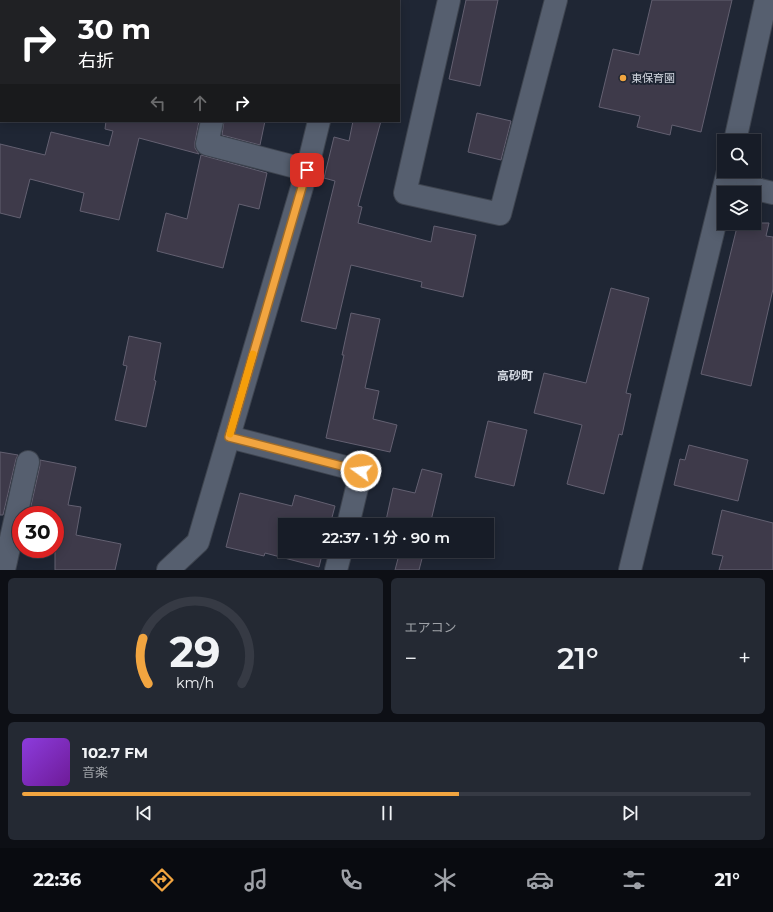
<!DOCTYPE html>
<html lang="ja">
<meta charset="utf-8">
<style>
:root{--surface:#171c27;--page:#242933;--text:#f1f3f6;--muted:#9ea1a7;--line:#363a44;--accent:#f2a540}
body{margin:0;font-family:Montserrat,"Noto Sans JP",sans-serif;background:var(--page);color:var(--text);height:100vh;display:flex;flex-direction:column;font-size:15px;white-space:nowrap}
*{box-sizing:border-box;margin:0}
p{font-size:13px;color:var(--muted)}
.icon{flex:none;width:22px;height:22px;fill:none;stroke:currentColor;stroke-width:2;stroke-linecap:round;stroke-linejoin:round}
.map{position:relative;height:570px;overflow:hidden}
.panel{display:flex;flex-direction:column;gap:8px;padding:8px;background:#0d0f15;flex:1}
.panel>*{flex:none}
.guide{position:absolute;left:0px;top:0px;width:400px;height:122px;box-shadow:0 2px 10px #0003,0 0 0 1px var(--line);background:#202124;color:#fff;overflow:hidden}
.controls{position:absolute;left:717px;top:134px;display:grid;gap:8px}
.controls a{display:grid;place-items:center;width:44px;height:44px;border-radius:0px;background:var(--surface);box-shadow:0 2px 10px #0003,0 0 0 1px var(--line);font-size:20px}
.speed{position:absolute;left:12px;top:506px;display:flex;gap:8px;font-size:20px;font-weight:700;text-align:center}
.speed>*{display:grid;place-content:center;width:52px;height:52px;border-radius:50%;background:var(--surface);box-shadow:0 2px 10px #0003,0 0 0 1px var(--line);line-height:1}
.speed .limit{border:6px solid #d22;background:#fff;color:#111}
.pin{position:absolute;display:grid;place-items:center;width:34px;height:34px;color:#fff;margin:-17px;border-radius:8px;box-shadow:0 2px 6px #0006}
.me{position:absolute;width:44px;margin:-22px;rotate:284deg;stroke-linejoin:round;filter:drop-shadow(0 0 3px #0008)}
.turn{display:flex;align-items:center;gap:14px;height:84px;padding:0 12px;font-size:18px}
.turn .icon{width:52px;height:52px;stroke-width:2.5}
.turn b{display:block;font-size:28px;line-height:34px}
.lanes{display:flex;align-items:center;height:38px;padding:0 12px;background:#0003;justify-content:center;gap:20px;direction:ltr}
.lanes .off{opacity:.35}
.big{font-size:30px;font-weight:600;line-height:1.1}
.panel .widget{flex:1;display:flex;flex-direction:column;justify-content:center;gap:6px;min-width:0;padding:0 14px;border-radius:6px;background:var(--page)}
.panel .dial{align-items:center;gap:0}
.dial svg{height:104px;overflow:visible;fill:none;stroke:var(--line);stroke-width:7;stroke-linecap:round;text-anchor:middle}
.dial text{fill:var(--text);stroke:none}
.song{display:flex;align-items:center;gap:12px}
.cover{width:48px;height:48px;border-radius:6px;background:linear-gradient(135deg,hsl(270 70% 55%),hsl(280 70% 35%))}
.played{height:4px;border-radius:2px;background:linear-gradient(90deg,var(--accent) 60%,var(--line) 60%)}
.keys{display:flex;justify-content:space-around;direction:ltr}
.heat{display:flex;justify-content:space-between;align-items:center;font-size:22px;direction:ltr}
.panel .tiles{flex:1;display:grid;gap:8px;grid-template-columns:1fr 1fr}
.widget:last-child{grid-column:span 2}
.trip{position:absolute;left:278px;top:518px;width:216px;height:40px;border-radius:0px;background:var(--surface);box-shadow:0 2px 10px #0003,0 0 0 1px var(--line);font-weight:600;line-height:40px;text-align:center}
.tabs{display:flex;height:64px;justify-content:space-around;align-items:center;background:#090b10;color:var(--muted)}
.tabs .icon{width:28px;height:28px}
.tabs .on{color:var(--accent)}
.tabs b{font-size:18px;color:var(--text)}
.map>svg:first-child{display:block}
</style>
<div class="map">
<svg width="773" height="570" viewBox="0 0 773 570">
<rect width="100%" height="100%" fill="#1f2634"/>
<!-- building -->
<g fill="#3e3a4a" stroke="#636071">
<polygon points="466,0 498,0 480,86 449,79"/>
<polygon points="652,0 732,0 701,132 672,125 670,135 637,127 640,116 599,107 613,49 639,55"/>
<polygon points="477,113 511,121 501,160 468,152"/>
<polygon points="106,121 199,121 195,142 195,148 199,154 139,138 119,220 80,211 84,193 30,179 20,218 0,213 0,144 45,155 51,132 109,146 113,131 105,129"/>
<polygon points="224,121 265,121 260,145 222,135"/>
<polygon points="353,121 381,121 358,206 362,207 358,223 431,242 434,226 476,235 463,297 421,287 422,282 351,265 336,329 301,321 335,181 324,178 334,137 349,141"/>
<polygon points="201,155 267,173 259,209 239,204 223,268 157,251 166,213 187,219"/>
<polygon points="738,223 769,223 766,236 773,237 773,289 751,386 701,374"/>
<polygon points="611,288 649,298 626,393 631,394 622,435 619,434 604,494 567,484 582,425 534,413 544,373 586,383"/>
<polygon points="351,313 380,319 365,388 379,391 373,419 397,425 390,452 326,438 344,355 342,355"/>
<polygon points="129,336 161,343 154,380 156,381 146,427 115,420 127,366 123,365"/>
<polygon points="488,421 527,430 514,486 475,477"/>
<polygon points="689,445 748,460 738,501 674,485 680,459 685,460"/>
<polygon points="0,452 18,455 16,459 3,515 0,515"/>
<polygon points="40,460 76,467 68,505 81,507 76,535 121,544 115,570 55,570 55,515 29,515 40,465"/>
<polygon points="422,469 442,474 430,525 385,525 393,488 415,493"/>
<polygon points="240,493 292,506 295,495 335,506 330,525 285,525 285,551 323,551 319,567 265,553 264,556 226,547"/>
<polygon points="722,510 773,523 773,570 719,570 723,556 712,554"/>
<polygon points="400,551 424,551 419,570 395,570"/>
</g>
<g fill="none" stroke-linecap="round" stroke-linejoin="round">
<defs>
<g id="minor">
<polyline points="449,0 405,193 500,214 556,0"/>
<polyline points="15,1 15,0"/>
<polyline points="132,1 133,0"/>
<polyline points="240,1 241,0"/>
<polyline points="349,1 349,0"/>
<polyline points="0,62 1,58"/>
<polyline points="0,96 1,96"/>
<polyline points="212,121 207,144 307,170"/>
<polyline points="735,141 766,0"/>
<polyline points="726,182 773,193"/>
<polyline points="229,437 361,471 348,525"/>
<polyline points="4,570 28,462"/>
<polyline points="168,570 198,542 307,170 319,121"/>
<polyline points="336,570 341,551"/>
<polyline points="630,570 728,171"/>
</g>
</defs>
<!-- minor casing -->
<use href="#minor" stroke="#3e444f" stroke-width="24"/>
<!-- minor -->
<use href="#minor" stroke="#565f6f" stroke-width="22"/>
</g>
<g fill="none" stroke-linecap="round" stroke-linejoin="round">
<defs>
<polyline id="route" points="307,170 229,437 361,471"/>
</defs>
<!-- route casing -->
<use href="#route" stroke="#9d6b2a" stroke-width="10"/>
<!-- route -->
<use href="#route" stroke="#f2a540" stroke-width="7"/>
<!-- slow -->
<polyline stroke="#f59e0b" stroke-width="7" points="230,434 253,354"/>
</g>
<!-- markers -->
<circle fill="#f2a540" stroke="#1f2634" stroke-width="1.5" cx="623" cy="78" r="4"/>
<g text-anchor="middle" stroke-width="4" stroke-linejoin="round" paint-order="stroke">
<!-- poi labels -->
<g font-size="11" fill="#d4d9e2" stroke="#1f2634" text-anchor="start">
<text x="631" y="82">東保育園</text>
</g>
<!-- neighbourhood labels -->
<g font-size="12" font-weight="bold" fill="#d4d9e2" stroke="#1f2634">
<text x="515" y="380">高砂町</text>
</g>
</g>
</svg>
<div class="controls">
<a><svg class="icon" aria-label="search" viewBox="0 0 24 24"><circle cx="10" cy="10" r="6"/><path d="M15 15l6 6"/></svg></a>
<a><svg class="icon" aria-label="layers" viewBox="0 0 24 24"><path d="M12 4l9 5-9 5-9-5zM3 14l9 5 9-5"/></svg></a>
</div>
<div class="speed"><div class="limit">30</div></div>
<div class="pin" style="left:307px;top:170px;background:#d93025"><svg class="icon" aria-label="arrive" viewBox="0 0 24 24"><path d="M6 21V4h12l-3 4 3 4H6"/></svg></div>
<svg class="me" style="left:361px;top:471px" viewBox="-20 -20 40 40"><circle r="17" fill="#f2a540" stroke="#fff" stroke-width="3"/><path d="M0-11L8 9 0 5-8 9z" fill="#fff"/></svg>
<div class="trip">22:37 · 1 分 · 90 m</div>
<div class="guide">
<div class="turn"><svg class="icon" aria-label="right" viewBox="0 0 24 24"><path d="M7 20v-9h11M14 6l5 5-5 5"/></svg><div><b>30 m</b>右折</div></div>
<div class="lanes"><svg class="icon off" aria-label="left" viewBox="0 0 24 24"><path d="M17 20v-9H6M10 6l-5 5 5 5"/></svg><svg class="icon off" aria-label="ahead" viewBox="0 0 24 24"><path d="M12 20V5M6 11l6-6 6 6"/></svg><svg class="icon" aria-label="right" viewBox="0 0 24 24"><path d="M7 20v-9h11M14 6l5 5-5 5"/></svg></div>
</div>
</div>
<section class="panel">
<div class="tiles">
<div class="widget dial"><svg viewBox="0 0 100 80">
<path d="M14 69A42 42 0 1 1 86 69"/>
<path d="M14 69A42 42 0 0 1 10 34" stroke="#f2a540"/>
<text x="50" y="56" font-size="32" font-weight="700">29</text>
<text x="50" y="72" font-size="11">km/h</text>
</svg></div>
<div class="widget"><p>エアコン</p>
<div class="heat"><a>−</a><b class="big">21°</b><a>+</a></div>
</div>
<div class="widget">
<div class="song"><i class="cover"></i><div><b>102.7 FM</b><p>音楽</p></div></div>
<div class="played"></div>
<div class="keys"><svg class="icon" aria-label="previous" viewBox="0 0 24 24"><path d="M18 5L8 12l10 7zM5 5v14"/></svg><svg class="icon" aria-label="pause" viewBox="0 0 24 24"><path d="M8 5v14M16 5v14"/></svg><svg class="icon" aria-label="next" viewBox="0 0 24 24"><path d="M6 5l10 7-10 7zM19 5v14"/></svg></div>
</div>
</div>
</section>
<nav class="tabs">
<b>22:36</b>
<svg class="icon on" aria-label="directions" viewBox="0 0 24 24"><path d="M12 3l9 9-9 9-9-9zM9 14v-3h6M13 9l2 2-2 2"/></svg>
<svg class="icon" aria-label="music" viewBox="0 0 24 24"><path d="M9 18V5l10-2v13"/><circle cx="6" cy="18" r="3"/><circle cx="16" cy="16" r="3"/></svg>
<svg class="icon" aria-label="phone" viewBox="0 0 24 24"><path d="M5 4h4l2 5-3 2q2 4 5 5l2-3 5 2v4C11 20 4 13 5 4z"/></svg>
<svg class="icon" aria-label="climate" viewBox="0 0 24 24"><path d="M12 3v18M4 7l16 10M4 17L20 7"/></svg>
<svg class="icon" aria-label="car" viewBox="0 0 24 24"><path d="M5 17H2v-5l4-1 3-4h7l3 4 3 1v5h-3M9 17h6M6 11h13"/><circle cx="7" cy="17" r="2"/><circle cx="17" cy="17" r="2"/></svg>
<svg class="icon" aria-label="filters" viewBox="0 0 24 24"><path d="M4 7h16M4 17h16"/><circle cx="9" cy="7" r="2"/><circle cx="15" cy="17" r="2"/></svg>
<b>21°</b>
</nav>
